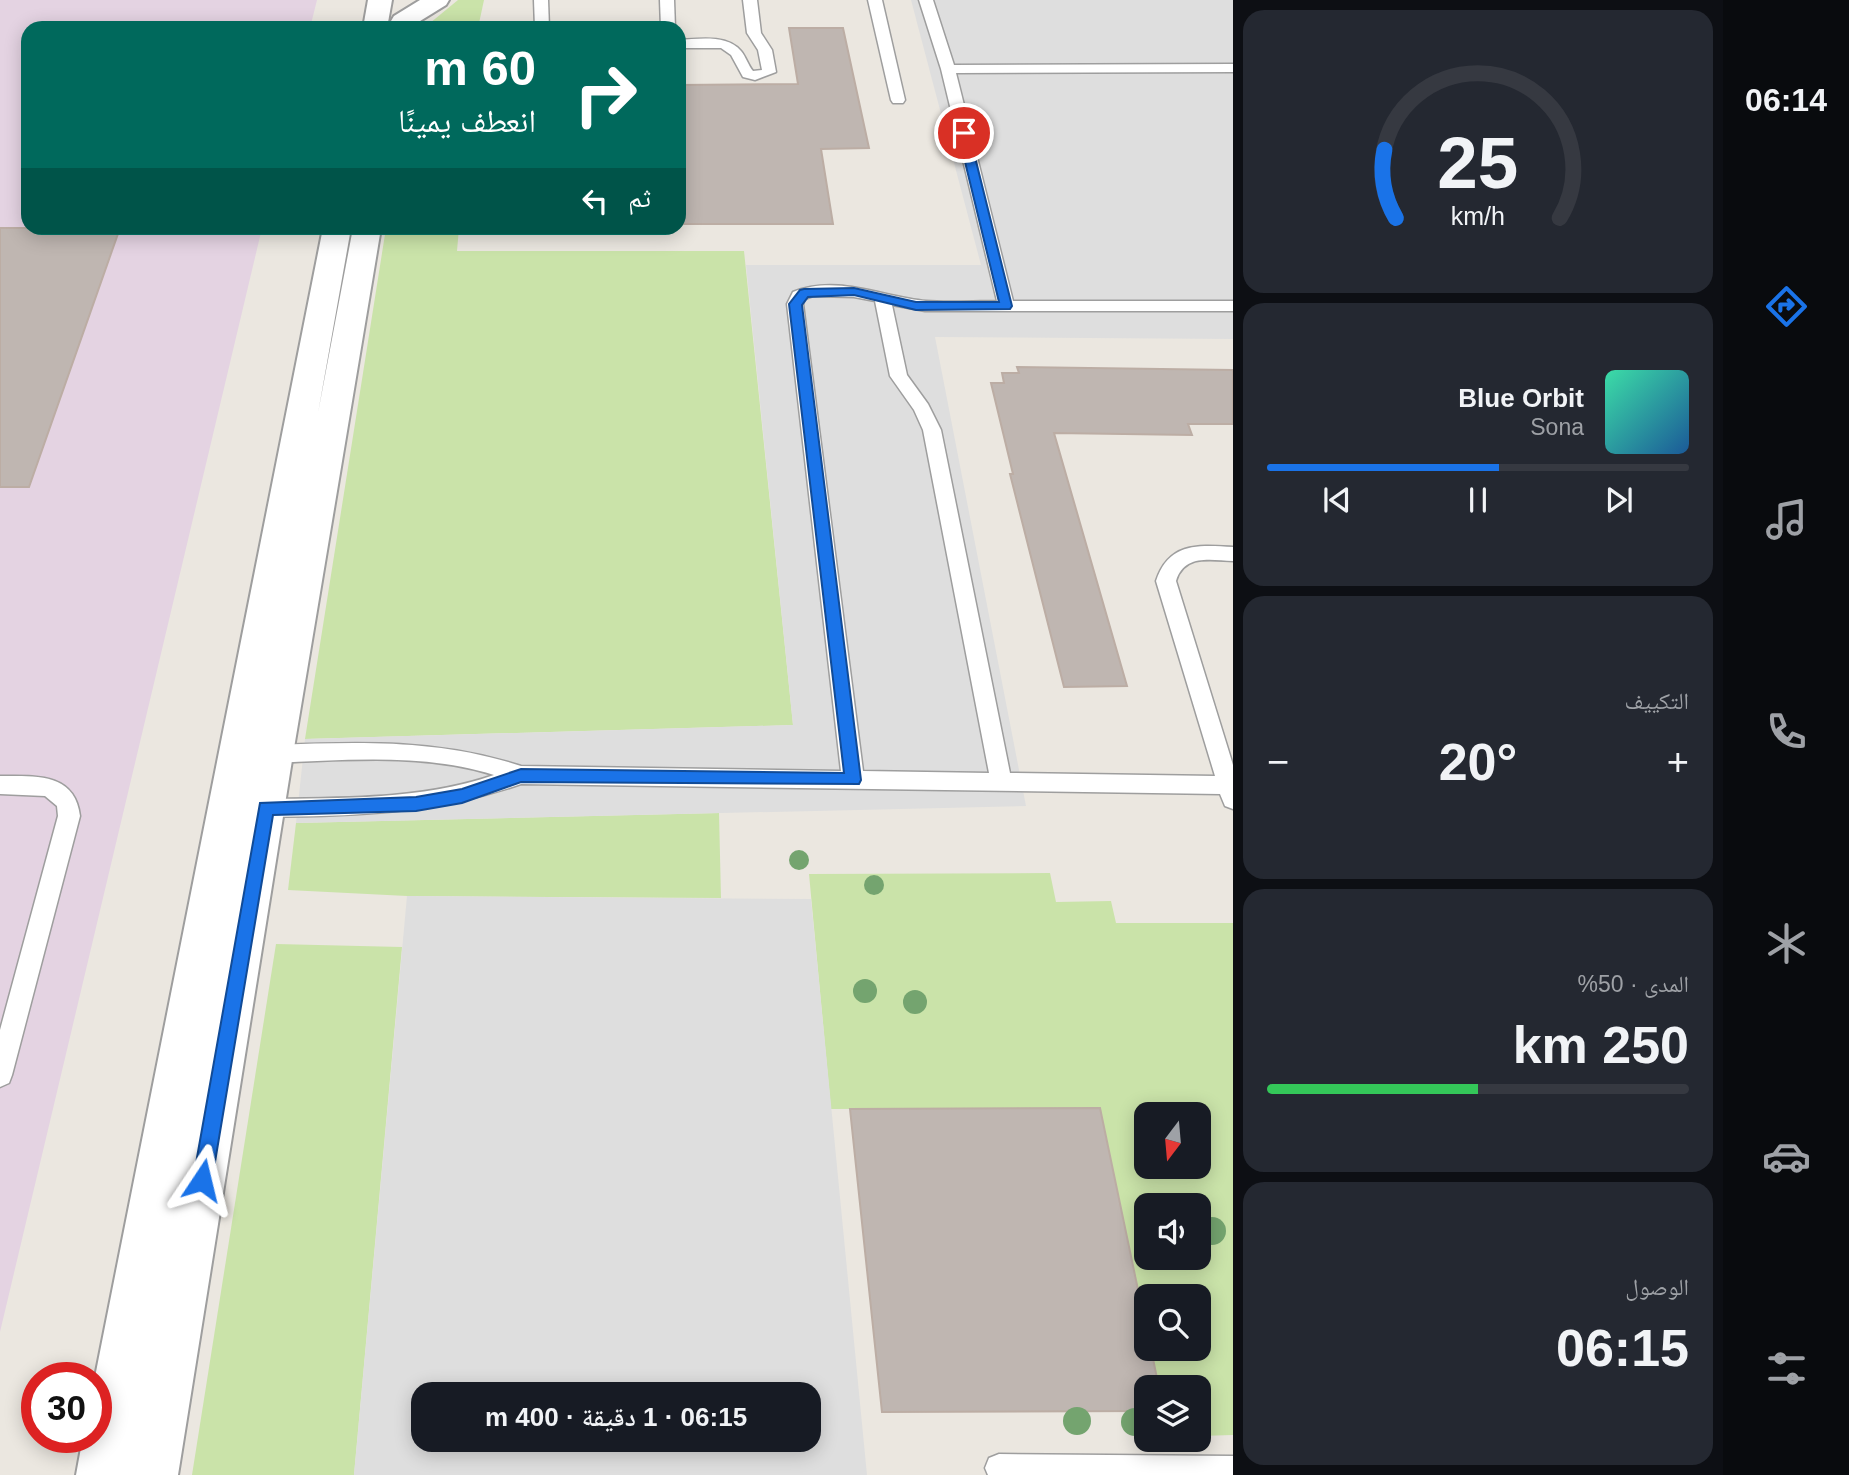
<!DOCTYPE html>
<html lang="ar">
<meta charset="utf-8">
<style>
:root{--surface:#171b24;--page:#242831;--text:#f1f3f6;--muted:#9ea1a6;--line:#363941;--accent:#1a73e8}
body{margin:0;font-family:Arial,"Noto Naskh Arabic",sans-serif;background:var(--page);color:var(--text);direction:rtl;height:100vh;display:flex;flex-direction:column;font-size:26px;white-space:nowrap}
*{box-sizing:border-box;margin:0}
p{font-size:23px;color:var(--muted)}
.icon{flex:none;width:38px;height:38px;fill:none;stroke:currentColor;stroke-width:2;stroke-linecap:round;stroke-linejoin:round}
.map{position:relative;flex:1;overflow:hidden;direction:ltr}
.drawer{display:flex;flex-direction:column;gap:10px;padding:10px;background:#0d0f14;width:490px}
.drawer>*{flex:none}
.guide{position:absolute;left:21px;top:21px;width:665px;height:214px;border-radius:21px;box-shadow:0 4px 18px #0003;direction:rtl;background:#00695c;color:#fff;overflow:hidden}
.needle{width:46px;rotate:196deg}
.buttons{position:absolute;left:1134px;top:1102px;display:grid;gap:14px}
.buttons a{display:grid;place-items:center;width:77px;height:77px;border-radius:14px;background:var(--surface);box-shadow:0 4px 18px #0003;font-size:35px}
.speed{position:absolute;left:21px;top:1362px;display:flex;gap:14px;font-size:35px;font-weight:700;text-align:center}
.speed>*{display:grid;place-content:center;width:91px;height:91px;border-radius:50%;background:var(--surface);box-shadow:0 4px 18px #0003;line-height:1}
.speed .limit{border:10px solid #d22;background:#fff;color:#111}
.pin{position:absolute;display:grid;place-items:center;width:60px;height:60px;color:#fff;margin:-30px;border:4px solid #fff;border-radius:50%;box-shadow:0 2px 7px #0007}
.me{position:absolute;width:77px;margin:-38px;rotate:10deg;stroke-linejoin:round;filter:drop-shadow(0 0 5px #0008)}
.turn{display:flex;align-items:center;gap:24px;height:147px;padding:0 35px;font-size:32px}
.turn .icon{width:91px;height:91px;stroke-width:2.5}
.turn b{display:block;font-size:49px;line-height:60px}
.then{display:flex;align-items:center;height:66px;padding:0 35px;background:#0003;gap:14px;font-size:26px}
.big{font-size:52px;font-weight:600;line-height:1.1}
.drawer .card{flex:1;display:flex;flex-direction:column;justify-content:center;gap:10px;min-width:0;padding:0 24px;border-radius:21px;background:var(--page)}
.drawer .dial{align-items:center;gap:0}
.dial svg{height:182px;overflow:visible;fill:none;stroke:var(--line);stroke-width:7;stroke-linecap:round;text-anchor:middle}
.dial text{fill:var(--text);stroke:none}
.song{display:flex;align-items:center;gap:21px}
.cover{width:84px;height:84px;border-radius:10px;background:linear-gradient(135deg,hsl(160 70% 55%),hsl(210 70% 35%))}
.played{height:7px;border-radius:4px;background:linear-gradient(90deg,var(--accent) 55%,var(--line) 55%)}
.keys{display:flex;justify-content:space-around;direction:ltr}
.heat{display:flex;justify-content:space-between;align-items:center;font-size:38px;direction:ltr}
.charge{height:10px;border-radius:5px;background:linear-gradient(90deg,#34c759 50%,var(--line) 0)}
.trip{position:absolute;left:411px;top:1382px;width:410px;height:70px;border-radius:21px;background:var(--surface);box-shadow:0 4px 18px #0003;font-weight:600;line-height:70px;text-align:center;direction:rtl}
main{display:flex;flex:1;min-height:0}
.tab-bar{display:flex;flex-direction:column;width:126px;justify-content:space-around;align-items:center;background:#090b0e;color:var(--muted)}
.tab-bar .icon{width:49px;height:49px}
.tab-bar .selected{color:var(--accent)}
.tab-bar b{font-size:32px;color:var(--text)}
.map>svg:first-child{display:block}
</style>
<main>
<nav class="tab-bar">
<b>06:14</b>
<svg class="icon selected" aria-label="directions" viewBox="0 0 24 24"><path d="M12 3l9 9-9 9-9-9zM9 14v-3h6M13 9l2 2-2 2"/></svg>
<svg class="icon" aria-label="music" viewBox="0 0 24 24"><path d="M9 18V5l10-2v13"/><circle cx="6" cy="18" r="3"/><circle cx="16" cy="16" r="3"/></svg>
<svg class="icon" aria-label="phone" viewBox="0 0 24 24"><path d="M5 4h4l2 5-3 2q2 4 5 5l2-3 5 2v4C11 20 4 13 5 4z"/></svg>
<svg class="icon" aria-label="climate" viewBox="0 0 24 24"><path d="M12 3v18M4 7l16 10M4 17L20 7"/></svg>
<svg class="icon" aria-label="car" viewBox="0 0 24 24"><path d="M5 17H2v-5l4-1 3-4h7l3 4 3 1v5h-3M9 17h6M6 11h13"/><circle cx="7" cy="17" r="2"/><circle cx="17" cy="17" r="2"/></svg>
<svg class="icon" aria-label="filters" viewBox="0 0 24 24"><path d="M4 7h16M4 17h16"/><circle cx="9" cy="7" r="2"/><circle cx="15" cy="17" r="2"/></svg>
</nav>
<section class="drawer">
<div class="card dial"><svg viewBox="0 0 100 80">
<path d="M14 69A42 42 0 1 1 86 69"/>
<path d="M14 69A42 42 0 0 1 9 39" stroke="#1a73e8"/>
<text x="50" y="56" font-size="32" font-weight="700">25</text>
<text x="50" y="72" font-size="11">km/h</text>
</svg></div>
<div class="card">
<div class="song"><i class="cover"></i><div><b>Blue Orbit</b><p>Sona</p></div></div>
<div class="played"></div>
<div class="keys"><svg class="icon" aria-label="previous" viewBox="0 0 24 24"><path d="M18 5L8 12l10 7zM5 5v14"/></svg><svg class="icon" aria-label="pause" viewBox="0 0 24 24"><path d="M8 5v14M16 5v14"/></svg><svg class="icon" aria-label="next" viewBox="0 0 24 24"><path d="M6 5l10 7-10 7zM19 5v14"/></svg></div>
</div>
<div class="card"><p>التكييف</p>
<div class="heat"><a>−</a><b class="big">20°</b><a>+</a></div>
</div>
<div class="card"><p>المدى · 50%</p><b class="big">250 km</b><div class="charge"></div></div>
<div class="card"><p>الوصول</p><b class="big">06:15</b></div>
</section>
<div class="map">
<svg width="1233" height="1475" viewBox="0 0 1233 1475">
<rect width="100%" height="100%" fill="#ebe7e0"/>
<!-- industrial -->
<polygon fill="#e4d3e2" points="0,0 317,0 310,28 28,28 28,228 262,228 0,1332"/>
<!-- grass -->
<g fill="#cae3a9" fill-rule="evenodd">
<polygon points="458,0 484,0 478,28 424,28"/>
<polygon points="386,228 459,228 457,251 744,251 793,725 305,739"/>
<polygon points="719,813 721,898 407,896 288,890 296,823"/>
<path d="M1050,873L1056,902L1111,901L1116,923H1233V1435L1199,1436V1388H1159L1151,1349H1199V1297H1146V1328L1100,1108L831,1109L809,874ZM1146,1115H1199V1167H1146ZM1146,1206H1199V1258H1146Z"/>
<polygon points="276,944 402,947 354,1475 192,1475"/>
</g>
<!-- parking -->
<g fill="#dedede" fill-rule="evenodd">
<polygon points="911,0 1233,0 1233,339 935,337 1026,806 296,823 305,739 793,725 746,265 981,265"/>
<path d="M407,896L811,899L867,1475H354ZM424,1395H808V1440H424Z"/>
</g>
<!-- building -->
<g fill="#bfb6b1" stroke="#bcada4" stroke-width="2">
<polygon points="789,28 843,28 869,148 821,149 833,224 679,224 679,85 798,84"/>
<polygon points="0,228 120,228 29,487 0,487"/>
<polygon points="1017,367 1233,370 1233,424 1188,424 1192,435 1054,433 1127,686 1064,687 1010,474 1013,474 991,383 1004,383 1002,373 1019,373"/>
<polygon points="1100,1108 1146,1328 1146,1349 1151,1349 1159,1388 1146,1388 1146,1411 882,1412 850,1109"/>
</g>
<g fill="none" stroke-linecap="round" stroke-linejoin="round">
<defs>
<g id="lane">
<polygon points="534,0 548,0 549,28 535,28"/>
<polygon points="660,0 674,0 675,28 661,28"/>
<path d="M743,0H757L761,33L772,50L776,72L755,80L743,77L731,55L721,48H679V40C698,39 727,34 741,51C746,57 748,65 753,71L762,70L758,50L747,33Z"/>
<polygon points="868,0 882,0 905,100 903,103 893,103 891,100"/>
<path d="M919,0H933L954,65L1233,64V72L956,73L1013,301H1233V311H925L892,305L907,375L928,404L941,430L1010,773L1215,776L1156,581C1169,542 1198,545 1233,547V561C1210,560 1184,554 1176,581L1233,765V809L1225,806L1220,794L521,784C435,814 356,816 266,817L258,815L255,808L258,801L266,799C342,798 421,800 494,775C424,753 347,760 274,763L267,760L263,754L267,748L274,745C361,742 437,739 521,766L841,771L787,304L793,292C837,274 882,297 926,301C949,303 973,301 997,301L941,69ZM813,296L854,297L875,301L890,376L914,410L923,430L989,773L863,771L803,304L805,299Z"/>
<path d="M0,776C34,776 75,772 80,816L12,1075L9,1083L0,1087V1030L58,816L57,806L45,796L0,794Z"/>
<polygon points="999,1454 1233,1456 1233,1475 988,1475 985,1468 989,1458"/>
</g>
<g id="street">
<polygon points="368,0 392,0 387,28 363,28"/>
<polygon points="420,0 449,0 446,5 412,26 394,26 391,21 394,16"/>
<polygon points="323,228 351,228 318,413 353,228 381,228 293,754 178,1475 76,1475 83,1437 96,1437 95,1377"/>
</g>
</defs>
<!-- lane casing -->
<use href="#lane" stroke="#9e9e9e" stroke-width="3"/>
<!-- street casing -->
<use href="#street" stroke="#9e9e9e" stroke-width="4"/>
<!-- lane -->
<use href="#lane" fill="#fff" fill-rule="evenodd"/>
<!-- street -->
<use href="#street" fill="#fff" fill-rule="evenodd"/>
</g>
<!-- trees -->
<g fill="#74a46f">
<circle cx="799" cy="860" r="10"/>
<circle cx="874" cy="885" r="10"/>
<circle cx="865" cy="991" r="12"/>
<circle cx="915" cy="1002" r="12"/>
<circle cx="1212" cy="1231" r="14"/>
<circle cx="1077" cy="1421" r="14"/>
<circle cx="1135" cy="1422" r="14"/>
</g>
<!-- route -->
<polygon fill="#1a73e8" stroke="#114b97" stroke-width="2" points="964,130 969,133 1012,306 1010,309 916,310 854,295 808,297 802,305 861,780 859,784 521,782 462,803 416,811 273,815 212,1180 209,1187 202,1190 196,1187 193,1180 260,803 416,797 462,789 521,769 844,773 789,304 800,290 804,289 854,288 916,302 999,302 958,133"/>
</svg>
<div class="buttons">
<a><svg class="needle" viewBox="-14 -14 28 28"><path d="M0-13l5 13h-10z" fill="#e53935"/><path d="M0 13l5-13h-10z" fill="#9ea1a6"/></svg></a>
<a><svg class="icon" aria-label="sound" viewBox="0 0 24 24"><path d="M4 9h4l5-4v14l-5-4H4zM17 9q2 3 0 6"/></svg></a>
<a><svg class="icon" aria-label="search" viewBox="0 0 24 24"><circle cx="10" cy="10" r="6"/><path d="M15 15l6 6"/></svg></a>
<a><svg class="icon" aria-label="layers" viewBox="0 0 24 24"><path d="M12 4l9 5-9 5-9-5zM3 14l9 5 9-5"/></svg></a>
</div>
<div class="speed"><div class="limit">30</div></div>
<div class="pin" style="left:964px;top:133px;background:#d93025"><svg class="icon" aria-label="arrive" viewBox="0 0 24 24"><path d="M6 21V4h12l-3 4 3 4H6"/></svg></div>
<svg class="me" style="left:202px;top:1180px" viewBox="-20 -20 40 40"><path d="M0-17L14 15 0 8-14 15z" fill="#1a73e8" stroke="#fff" stroke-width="4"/></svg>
<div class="trip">06:15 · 1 دقيقة · 400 m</div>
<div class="guide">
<div class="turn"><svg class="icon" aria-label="right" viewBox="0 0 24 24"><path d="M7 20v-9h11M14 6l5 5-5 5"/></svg><div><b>60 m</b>انعطف يمينًا</div></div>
<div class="then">ثم<svg class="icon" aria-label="left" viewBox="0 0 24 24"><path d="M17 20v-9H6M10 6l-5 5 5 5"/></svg></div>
</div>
</div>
</main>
